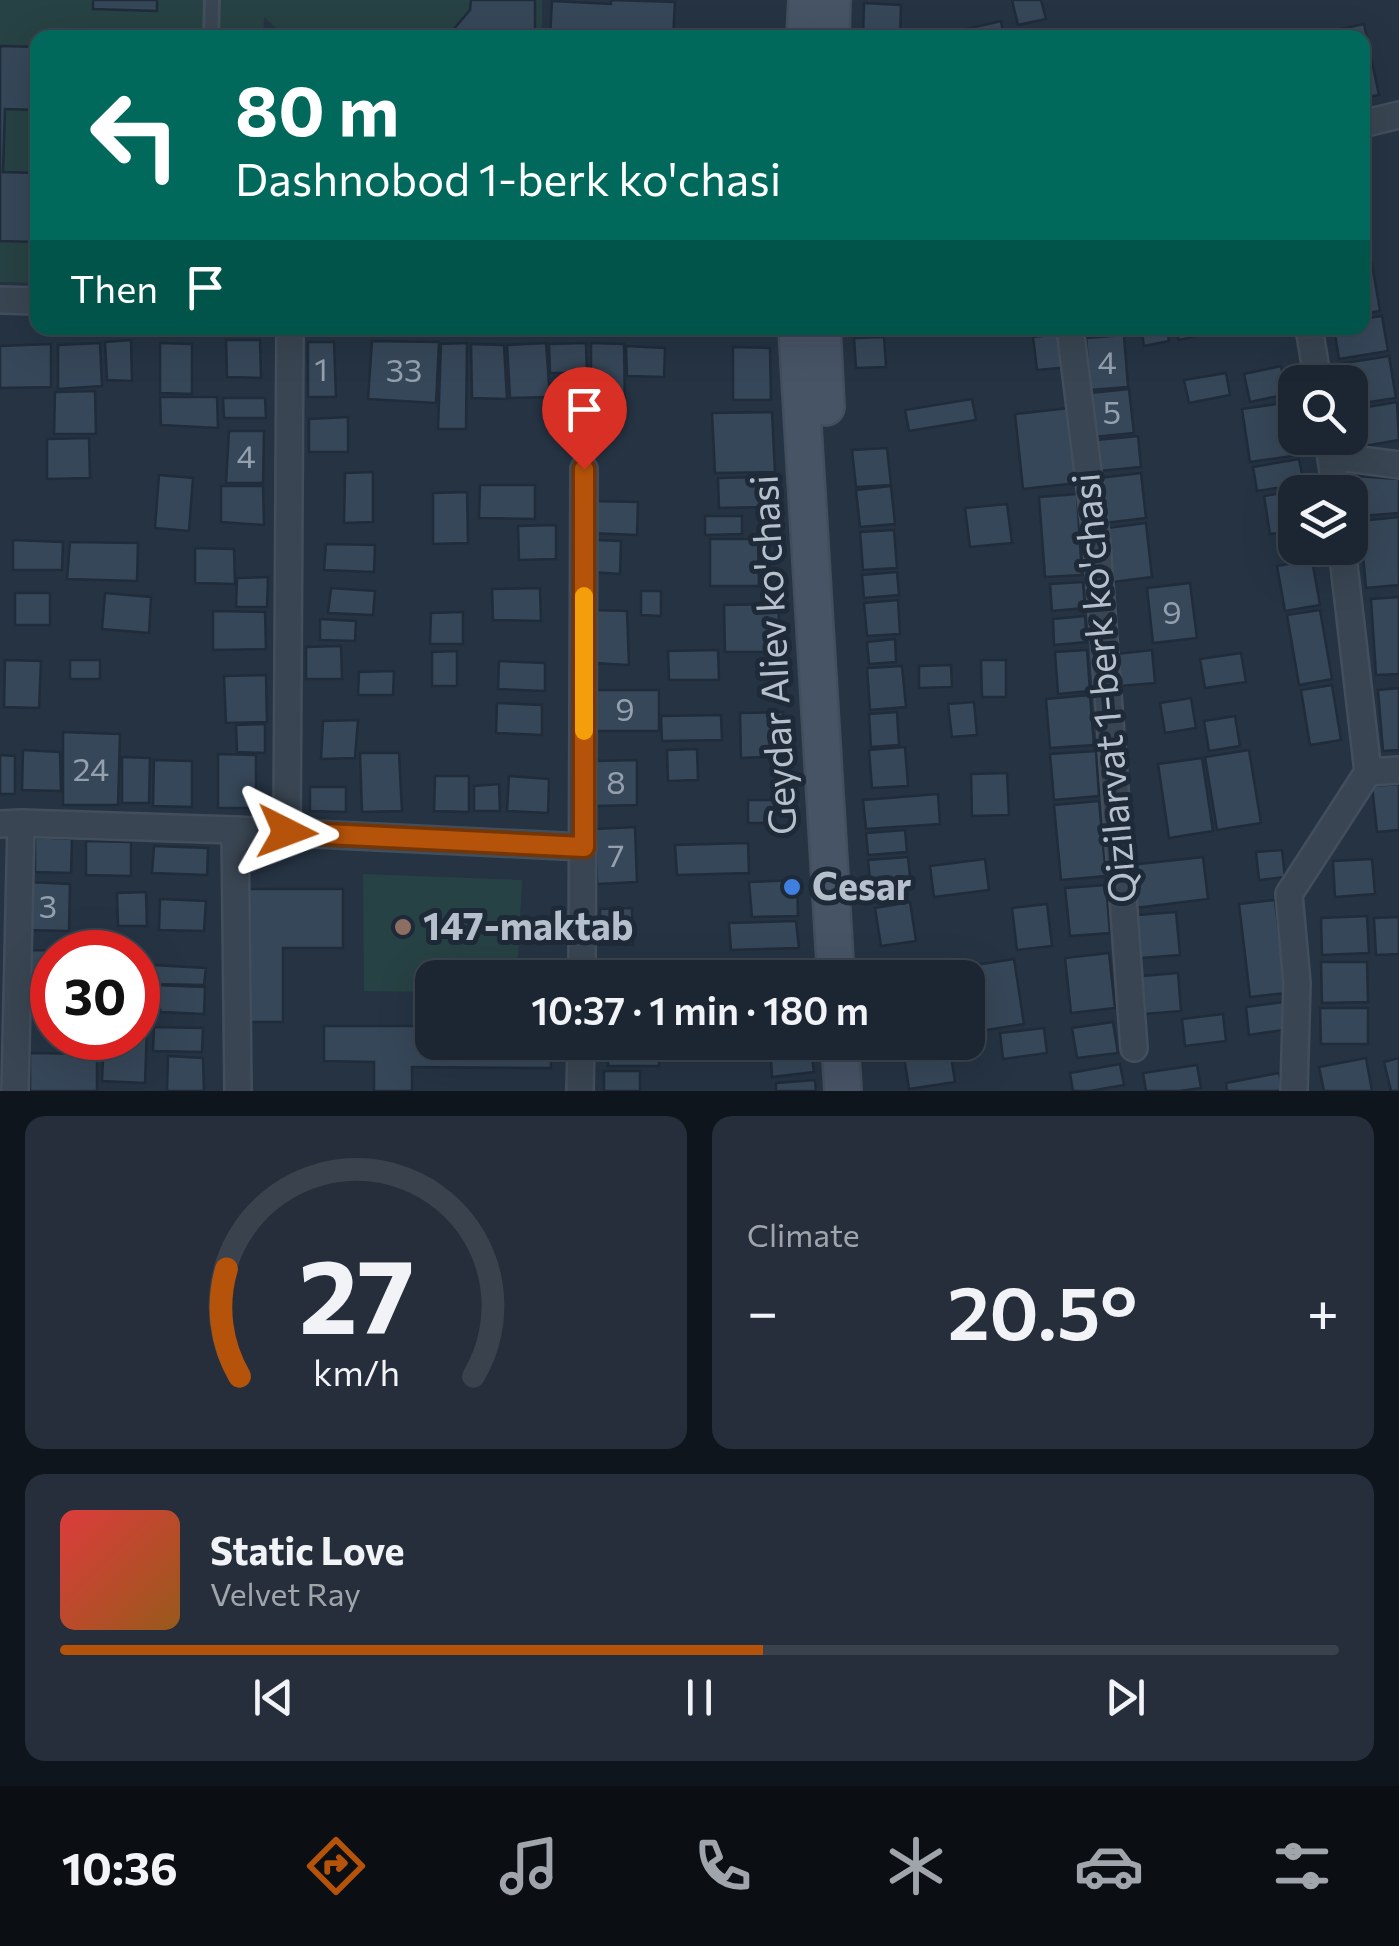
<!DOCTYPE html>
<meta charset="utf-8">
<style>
:root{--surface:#1c2632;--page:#252e3a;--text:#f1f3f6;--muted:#a0a5ac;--line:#3a434d;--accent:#b45309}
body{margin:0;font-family:Commissioner,sans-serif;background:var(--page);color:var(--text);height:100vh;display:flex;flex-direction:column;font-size:38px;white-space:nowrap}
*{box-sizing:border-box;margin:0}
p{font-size:32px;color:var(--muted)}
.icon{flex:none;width:55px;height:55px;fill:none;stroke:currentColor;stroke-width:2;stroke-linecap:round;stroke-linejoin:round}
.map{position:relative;height:1091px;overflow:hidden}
.sheet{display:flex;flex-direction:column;gap:25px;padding:25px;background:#0f151c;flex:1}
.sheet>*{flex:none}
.hud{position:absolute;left:30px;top:30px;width:1340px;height:305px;border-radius:20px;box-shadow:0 10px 40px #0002,0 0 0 2px var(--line);background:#00695c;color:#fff;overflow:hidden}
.fabs{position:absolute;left:1278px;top:365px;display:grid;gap:20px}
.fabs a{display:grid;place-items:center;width:90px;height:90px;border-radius:20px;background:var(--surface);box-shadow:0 10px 40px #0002,0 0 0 2px var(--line);font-size:50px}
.speed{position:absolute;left:30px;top:930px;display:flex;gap:20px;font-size:50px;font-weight:700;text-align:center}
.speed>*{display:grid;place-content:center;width:130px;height:130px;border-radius:50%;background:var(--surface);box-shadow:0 10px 40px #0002,0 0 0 2px var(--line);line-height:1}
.speed .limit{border:15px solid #d22;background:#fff;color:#111}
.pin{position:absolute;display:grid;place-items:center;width:85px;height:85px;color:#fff;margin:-102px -42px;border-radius:50% 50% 50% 0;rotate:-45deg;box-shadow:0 0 10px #0007}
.pin .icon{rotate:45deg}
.me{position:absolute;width:110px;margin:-55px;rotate:93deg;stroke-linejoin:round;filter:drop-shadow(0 0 8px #0008)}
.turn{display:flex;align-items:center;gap:35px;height:210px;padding:0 40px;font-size:45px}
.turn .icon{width:130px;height:130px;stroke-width:2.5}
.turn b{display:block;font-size:70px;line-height:85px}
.then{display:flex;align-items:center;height:95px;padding:0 40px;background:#0003;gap:20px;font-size:38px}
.big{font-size:75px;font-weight:600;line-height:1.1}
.sheet .widget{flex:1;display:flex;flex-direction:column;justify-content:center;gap:15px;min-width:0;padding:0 35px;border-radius:20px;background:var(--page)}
.sheet .dial{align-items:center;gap:0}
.dial svg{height:260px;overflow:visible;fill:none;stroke:var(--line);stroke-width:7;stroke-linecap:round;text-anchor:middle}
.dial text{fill:var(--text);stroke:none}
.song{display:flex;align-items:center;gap:30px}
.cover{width:120px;height:120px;border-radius:15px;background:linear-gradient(135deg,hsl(0 70% 55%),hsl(30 70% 35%))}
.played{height:10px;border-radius:5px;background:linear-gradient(90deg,var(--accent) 55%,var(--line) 55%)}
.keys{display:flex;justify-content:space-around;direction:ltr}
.heat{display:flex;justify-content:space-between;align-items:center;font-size:55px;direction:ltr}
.sheet .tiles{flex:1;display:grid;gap:25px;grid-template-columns:1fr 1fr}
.widget:last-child{grid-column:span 2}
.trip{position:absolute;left:415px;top:960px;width:570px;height:100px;border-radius:20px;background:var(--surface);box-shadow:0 10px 40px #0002,0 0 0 2px var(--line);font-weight:600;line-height:100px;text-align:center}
.tabs{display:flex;height:160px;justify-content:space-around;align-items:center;background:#0b0f14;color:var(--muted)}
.tabs .icon{width:70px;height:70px}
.tabs .selected{color:var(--accent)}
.tabs b{font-size:45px;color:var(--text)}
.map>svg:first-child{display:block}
</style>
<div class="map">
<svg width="1399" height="1091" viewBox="0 0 1399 1091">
<rect width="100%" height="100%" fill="#253343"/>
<!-- green -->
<g fill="#274244">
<polygon points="0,0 542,0 542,37 286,37 264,17 263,37 38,38 37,283 0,282"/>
<polygon points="363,874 522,880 517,977 432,978 432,992 364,991"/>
</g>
<!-- building -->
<g fill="#364759" stroke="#202c3a" stroke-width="2.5">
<polygon points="93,0 157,0 157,11 93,9"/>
<polygon points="471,0 535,0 535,38 446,38 470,10"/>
<polygon points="611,0 675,2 673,38 550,38 552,1 611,4"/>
<polygon points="1012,0 1041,0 1046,19 1018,25"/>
<polygon points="864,3 901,5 900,38 863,38"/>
<polygon points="1001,21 1004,38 960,38 958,31"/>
<polygon points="1364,24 1379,95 1362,98 1362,38 1307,38 1307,36"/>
<polygon points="0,46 38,47 38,110 5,109 3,172 38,173 38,242 0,241"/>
<polygon points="1372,264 1380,311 1362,314 1362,265"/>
<polygon points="1382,316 1388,351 1339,359 1334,328 1362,328 1362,319"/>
<polygon points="1141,328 1166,328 1169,341 1144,346"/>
<polygon points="1176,328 1214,328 1215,332 1179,340"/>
<polygon points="1067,333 1071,367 1037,370 1033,337"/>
<polygon points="1124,335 1128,387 1090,390 1086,338"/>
<polygon points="884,337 886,367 856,368 854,338"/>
<polygon points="131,340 132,381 107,380 105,342"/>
<polygon points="226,340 260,340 261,378 227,377"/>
<polygon points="372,341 439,342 436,403 368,399"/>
<polygon points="308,342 334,342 336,397 308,397"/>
<polygon points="100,343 102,386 58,389 58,345"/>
<polygon points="160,343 192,344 192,394 160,393"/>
<polygon points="467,343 466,429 438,429 441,344"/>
<polygon points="546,343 550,397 510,398 507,345"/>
<polygon points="586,343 587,373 550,373 549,344"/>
<polygon points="591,343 624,344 625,408 591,410"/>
<polygon points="51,344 51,387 0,388 0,346"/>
<polygon points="471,344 504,345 507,399 472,398"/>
<polygon points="626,346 665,348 664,377 627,376"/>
<polygon points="733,347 770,348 771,400 733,400"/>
<polygon points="1389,356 1396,398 1350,405 1350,382 1342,382 1339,364"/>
<polygon points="1281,366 1287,394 1250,402 1244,374"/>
<polygon points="1226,373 1230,395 1189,403 1184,380"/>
<polygon points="1129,389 1134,433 1094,437 1090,393"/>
<polygon points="95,391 96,434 54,434 55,392"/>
<polygon points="160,397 217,397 218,428 161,425"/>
<polygon points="223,398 265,398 266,418 224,418"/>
<polygon points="972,399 976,420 909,431 905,410"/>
<polygon points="1291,402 1299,455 1250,462 1242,409"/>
<polygon points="1397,402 1399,440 1353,448 1350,410"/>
<polygon points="1069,408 1077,483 1023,489 1015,414"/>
<polygon points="772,412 775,472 715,473 712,413"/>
<polygon points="348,417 348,452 309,452 309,419"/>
<polygon points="229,431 264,431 263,483 226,483"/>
<polygon points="1138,436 1141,467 1099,471 1096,440"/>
<polygon points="89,438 90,478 47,479 47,439"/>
<polygon points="887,448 891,485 856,487 852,450"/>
<polygon points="1299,459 1304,484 1257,491 1253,467"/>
<polygon points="373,472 373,522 344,523 345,473"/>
<polygon points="1141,473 1146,518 1105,523 1099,478"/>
<polygon points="159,475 193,478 189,531 155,528"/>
<polygon points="1355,476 1399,479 1399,513 1361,516"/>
<polygon points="764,477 766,507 719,508 718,478"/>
<polygon points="480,485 535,485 535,519 479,518"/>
<polygon points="221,486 263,486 264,525 221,522"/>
<polygon points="891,486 895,524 860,527 856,490"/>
<polygon points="1302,490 1303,492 1295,492 1295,531 1270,534 1264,496"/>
<polygon points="467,492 468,543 433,544 433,493"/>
<polygon points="1077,494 1082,575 1045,577 1039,497"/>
<polygon points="591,501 638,502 637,535 590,533"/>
<polygon points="1007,504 1012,543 970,547 965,508"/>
<polygon points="705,516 742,516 742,534 705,535"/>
<polygon points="1399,517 1399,585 1366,588 1360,521"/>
<polygon points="1146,523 1152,577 1113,582 1107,528"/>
<polygon points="556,525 556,559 519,560 518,526"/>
<polygon points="894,530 897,568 863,570 860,532"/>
<polygon points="710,539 758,539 759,586 710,586"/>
<polygon points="13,540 63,542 62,570 13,570"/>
<polygon points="593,540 621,541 620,574 592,572"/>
<polygon points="70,542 138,543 137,581 67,579"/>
<polygon points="326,544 375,545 374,572 324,570"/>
<polygon points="195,548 234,549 235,584 195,583"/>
<polygon points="1312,560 1320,605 1285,611 1277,566"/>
<polygon points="897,572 899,595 864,598 862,575"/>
<polygon points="268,577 267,607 236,607 237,578"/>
<polygon points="1083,582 1085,608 1052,611 1050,584"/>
<polygon points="1190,583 1197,638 1153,643 1147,588"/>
<polygon points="331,588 375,591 373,615 328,613"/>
<polygon points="540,588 541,621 493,620 492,589"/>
<polygon points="641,591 661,591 661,616 641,615"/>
<rect x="15" y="593" width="35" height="32"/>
<polygon points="105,593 151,597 149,633 102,629"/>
<polygon points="1399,597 1399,674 1376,675 1371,599"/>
<polygon points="898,600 900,634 867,636 864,603"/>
<polygon points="778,604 781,652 725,652 724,605"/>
<polygon points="592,610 627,611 629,665 593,663"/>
<polygon points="1320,610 1332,679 1299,685 1287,615"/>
<polygon points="213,611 265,612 266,649 213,650"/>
<polygon points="463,612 463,644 430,644 431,613"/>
<polygon points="1085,616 1087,642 1054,645 1053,619"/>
<polygon points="320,619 356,621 355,641 320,640"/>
<polygon points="895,639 896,662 869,664 867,642"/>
<polygon points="341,646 342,679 306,679 306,647"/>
<polygon points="718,650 719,680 669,680 668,651"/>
<polygon points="1087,650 1090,691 1058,694 1055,652"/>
<polygon points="1152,650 1155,683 1120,686 1116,654"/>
<polygon points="457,651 457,686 432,686 432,652"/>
<polygon points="1241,653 1246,682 1205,688 1200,659"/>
<polygon points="5,660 41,661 39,708 4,707"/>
<rect x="70" y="660" width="30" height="19"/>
<polygon points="981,660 1006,660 1006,697 982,697"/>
<polygon points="499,661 545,663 545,691 498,689"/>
<polygon points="951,665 952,687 919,688 919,666"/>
<polygon points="902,666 906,707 870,710 867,668"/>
<polygon points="394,671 393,695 358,695 359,672"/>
<polygon points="266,675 267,722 226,723 224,676"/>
<polygon points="1332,685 1341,740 1310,745 1301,690"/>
<polygon points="1399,688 1399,750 1383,751 1378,690"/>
<polygon points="590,690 659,690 659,731 591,731"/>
<polygon points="1090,695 1094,745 1050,748 1046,699"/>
<polygon points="1191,698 1196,728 1165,733 1160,703"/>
<polygon points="974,702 977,735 952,737 948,704"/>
<polygon points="497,703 542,705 542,735 496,733"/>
<polygon points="783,712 784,756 741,758 740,713"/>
<polygon points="897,712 899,745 871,747 869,714"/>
<polygon points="721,715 722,740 662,741 661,716"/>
<polygon points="1235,716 1240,746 1209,751 1204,721"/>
<polygon points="358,720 355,758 321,759 323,721"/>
<polygon points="265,724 265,753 237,752 236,725"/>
<polygon points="63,732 120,734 118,805 63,805"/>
<polygon points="905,747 908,786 872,788 869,750"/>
<polygon points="697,749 698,780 668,781 667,750"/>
<polygon points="23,750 60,752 61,791 22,790"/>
<polygon points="1249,750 1261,823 1217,830 1205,757"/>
<polygon points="1096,751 1099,796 1054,800 1050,754"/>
<polygon points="360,753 399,753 402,811 362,812"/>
<polygon points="218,754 256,755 256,808 218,808"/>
<polygon points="0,755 15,756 15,794 0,794"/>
<polygon points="122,757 150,758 149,803 122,803"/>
<polygon points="1202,758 1213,831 1169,838 1158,764"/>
<polygon points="154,760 192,761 192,807 153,806"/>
<polygon points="637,760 637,805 595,806 594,761"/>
<polygon points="1007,773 1009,815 972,816 971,774"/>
<polygon points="435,776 469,776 469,812 434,811"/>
<polygon points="509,776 549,779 548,813 507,811"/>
<polygon points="499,784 500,811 474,811 474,786"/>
<polygon points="1399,784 1399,830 1377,832 1372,786"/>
<polygon points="310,787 346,787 346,812 310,811"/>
<polygon points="938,794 940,824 866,829 863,800"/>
<rect x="748" y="800" width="26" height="23"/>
<polygon points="1099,801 1106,876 1061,880 1054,805"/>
<polygon points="635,827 637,882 597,884 595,829"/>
<polygon points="905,830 907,852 868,855 866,833"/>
<polygon points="35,837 72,839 71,873 35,872"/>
<polygon points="86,841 131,842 131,876 86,875"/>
<polygon points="748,843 749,873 677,875 675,845"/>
<polygon points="154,846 208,848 207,875 152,873"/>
<polygon points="1282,850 1285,877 1259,880 1256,852"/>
<polygon points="908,857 910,877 870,880 868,860"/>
<polygon points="1203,857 1208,899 1135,908 1130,865"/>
<polygon points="985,859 989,890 934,897 930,866"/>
<polygon points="1372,859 1375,894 1335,897 1333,861"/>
<polygon points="797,880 798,916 752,917 749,882"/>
<polygon points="27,882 70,884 69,931 27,930"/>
<polygon points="1106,885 1110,933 1070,936 1065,888"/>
<polygon points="240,889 343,889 343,948 283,948 283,1022 240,1022"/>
<polygon points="146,892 147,926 118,926 117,893"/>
<polygon points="160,899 206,901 204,931 159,930"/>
<polygon points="1275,900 1286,993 1250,997 1239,904"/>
<polygon points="910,902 916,941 881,946 875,908"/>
<polygon points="1047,904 1052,946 1017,950 1012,908"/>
<polygon points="632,908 633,945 600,945 600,909"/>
<polygon points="1176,912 1180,955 1141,958 1137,915"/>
<polygon points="1367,916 1369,953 1322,955 1321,918"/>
<polygon points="1399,917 1399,954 1376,955 1374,918"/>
<polygon points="796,921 799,948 731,950 729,923"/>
<polygon points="29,950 66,951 52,952 52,991 28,990"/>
<polygon points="1109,953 1115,1008 1071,1013 1065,958"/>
<polygon points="1014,959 1024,1024 968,1033 968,978 892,978"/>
<polygon points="1321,962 1367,962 1368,1002 1322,1003"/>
<polygon points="153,965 206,968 204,985 151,984"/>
<polygon points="1178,973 1181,1011 1145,1014 1142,976"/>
<polygon points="153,985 205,987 204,1014 161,1012"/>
<polygon points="1284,1002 1283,1030 1249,1035 1246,1007"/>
<polygon points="1320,1008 1368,1008 1368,1044 1321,1044"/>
<polygon points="1223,1014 1226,1041 1185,1046 1182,1019"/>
<polygon points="1113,1022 1118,1053 1077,1058 1072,1028"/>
<polygon points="324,1026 432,1026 432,1042 551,1042 551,1068 412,1067 412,1091 374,1091 374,1062 324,1061"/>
<polygon points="154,1027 203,1028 202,1052 153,1051"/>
<polygon points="138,1028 147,1028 145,1083 102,1081 104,1038 138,1038"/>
<polygon points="1044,1028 1047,1053 1003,1059 1000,1033"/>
<polygon points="609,1042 659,1042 659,1066 608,1066"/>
<polygon points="770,1042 810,1042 814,1072 772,1077"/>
<polygon points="949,1043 955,1082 909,1089 903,1050"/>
<polygon points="30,1053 97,1054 97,1091 30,1091"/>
<polygon points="168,1056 203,1058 204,1091 167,1091"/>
<polygon points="1366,1058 1372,1091 1324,1091 1319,1067"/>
<polygon points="1399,1058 1399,1091 1391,1091 1384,1062"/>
<polygon points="1120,1064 1124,1085 1090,1091 1073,1091 1070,1073"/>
<polygon points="1197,1065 1201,1088 1180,1091 1146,1091 1143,1073"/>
<rect x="604" y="1071" width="36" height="20"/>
<polygon points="1279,1073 1283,1091 1227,1091 1226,1083"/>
<polygon points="815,1080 816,1091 776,1091 776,1083"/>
</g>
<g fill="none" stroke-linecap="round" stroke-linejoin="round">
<defs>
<polyline id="service" points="211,38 212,0"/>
<g id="minor">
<polyline points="1362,124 1399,115"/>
<polyline points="0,300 38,301"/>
<polyline points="1070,328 1097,544 1134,1048"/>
<polyline points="1309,328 1318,382"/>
<polyline points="1328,438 1336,492"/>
<polyline points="1331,456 1399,465"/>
<polyline points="1368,772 1399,770"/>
<polyline points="0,824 21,823 235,830 583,847"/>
<polyline points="235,830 238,1091"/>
<polyline points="287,832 290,328"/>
<polyline points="582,978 584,469"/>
<polyline points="15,1091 21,823"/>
<polyline points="580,1091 581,1042"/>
<polyline points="1294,1091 1297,983 1289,894 1368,772 1342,548"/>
</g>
<g id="secondary">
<polyline points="805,38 807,0"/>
<polyline points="831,38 832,0"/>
<polyline points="797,328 836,978"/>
<polyline points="822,328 826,407"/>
<polyline points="840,1042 843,1091"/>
</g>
</defs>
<!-- service casing -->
<use href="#service" stroke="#434e5c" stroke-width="18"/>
<!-- minor casing -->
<use href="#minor" stroke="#434e5c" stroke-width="30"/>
<!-- secondary casing -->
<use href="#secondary" stroke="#434e5c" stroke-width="40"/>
<!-- service -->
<use href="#service" stroke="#394552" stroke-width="12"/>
<!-- minor -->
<use href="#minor" stroke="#394552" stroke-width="25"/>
<!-- secondary -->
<use href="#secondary" stroke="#475466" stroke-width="35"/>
</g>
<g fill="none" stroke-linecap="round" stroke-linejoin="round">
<defs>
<polyline id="route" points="287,832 584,847 584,469"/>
</defs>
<!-- route casing -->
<use href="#route" stroke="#753606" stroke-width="25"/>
<!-- route -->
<use href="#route" stroke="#b45309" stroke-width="18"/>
<!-- slow -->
<polyline stroke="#f59e0b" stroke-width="18" points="584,731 584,596"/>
</g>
<!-- markers -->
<circle fill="#3f7fe0" stroke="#1e2a38" stroke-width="4" cx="792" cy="887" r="10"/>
<circle fill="#8d6e63" stroke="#1e2a38" stroke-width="4" cx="403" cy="927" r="10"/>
<g text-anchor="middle" stroke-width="10" stroke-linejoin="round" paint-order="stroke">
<!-- number labels -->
<g font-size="32" fill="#94a0ae">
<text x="1107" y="374">4</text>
<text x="321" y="381">1</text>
<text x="404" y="382">33</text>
<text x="1112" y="424">5</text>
<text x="246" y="468">4</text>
<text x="1172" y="624">9</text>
<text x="625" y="721">9</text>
<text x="91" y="781">24</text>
<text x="616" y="794">8</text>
<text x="616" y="867">7</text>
<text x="48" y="918">3</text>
</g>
<!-- street labels -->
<g font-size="38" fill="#b6c0cc" stroke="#1e2a38">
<text transform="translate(774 655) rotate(-93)" y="13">Geydar Aliev ko'chasi</text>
<text transform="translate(1105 688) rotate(-95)" y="13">Qizilarvat 1-berk ko'chasi</text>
</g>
<!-- poi labels -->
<g font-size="38" font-weight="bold" fill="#b6c0cc" stroke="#1e2a38" text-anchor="start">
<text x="812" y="900">Cesar</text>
<text x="423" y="940">147-maktab</text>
</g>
</g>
</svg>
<div class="fabs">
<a><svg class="icon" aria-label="search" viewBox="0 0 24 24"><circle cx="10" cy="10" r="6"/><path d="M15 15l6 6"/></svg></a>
<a><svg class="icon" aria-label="layers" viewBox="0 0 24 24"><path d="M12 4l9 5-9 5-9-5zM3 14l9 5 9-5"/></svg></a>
</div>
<div class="speed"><div class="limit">30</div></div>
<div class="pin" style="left:584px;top:469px;background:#d93025"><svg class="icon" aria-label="arrive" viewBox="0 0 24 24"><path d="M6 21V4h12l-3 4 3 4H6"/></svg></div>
<svg class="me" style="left:287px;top:832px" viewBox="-20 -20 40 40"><path d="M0-17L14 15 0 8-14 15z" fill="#b45309" stroke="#fff" stroke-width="4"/></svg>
<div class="trip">10:37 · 1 min · 180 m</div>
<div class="hud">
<div class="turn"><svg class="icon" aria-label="left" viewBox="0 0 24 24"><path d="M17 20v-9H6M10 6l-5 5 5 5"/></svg><div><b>80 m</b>Dashnobod 1-berk ko'chasi</div></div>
<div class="then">Then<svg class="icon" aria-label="arrive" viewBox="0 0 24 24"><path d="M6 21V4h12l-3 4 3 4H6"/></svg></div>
</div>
</div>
<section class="sheet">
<div class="tiles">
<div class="widget dial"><svg viewBox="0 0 100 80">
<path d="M14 69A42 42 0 1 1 86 69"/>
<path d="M14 69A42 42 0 0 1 10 36" stroke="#b45309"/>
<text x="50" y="56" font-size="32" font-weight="700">27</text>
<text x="50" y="72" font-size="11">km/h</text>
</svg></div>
<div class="widget"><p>Climate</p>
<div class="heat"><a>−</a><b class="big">20.5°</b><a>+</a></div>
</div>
<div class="widget">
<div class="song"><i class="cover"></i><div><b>Static Love</b><p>Velvet Ray</p></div></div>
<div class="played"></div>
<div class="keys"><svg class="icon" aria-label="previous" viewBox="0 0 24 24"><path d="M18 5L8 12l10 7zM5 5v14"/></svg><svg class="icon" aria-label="pause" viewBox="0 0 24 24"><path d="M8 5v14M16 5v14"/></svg><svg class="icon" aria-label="next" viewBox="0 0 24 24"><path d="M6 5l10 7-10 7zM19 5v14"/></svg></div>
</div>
</div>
</section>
<nav class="tabs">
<b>10:36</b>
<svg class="icon selected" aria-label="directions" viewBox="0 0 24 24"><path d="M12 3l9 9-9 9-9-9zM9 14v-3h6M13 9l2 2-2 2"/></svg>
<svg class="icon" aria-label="music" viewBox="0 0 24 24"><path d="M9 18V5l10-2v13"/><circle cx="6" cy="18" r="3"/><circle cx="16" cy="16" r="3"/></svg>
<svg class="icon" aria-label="phone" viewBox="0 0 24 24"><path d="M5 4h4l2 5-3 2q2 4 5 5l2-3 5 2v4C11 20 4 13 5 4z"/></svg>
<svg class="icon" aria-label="climate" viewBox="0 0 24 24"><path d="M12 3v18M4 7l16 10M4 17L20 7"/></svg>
<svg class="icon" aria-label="car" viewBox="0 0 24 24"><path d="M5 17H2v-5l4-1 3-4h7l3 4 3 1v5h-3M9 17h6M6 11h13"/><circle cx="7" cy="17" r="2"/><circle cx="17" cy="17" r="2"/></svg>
<svg class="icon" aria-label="filters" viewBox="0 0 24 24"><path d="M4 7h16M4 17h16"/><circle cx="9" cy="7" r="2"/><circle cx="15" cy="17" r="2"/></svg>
</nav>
